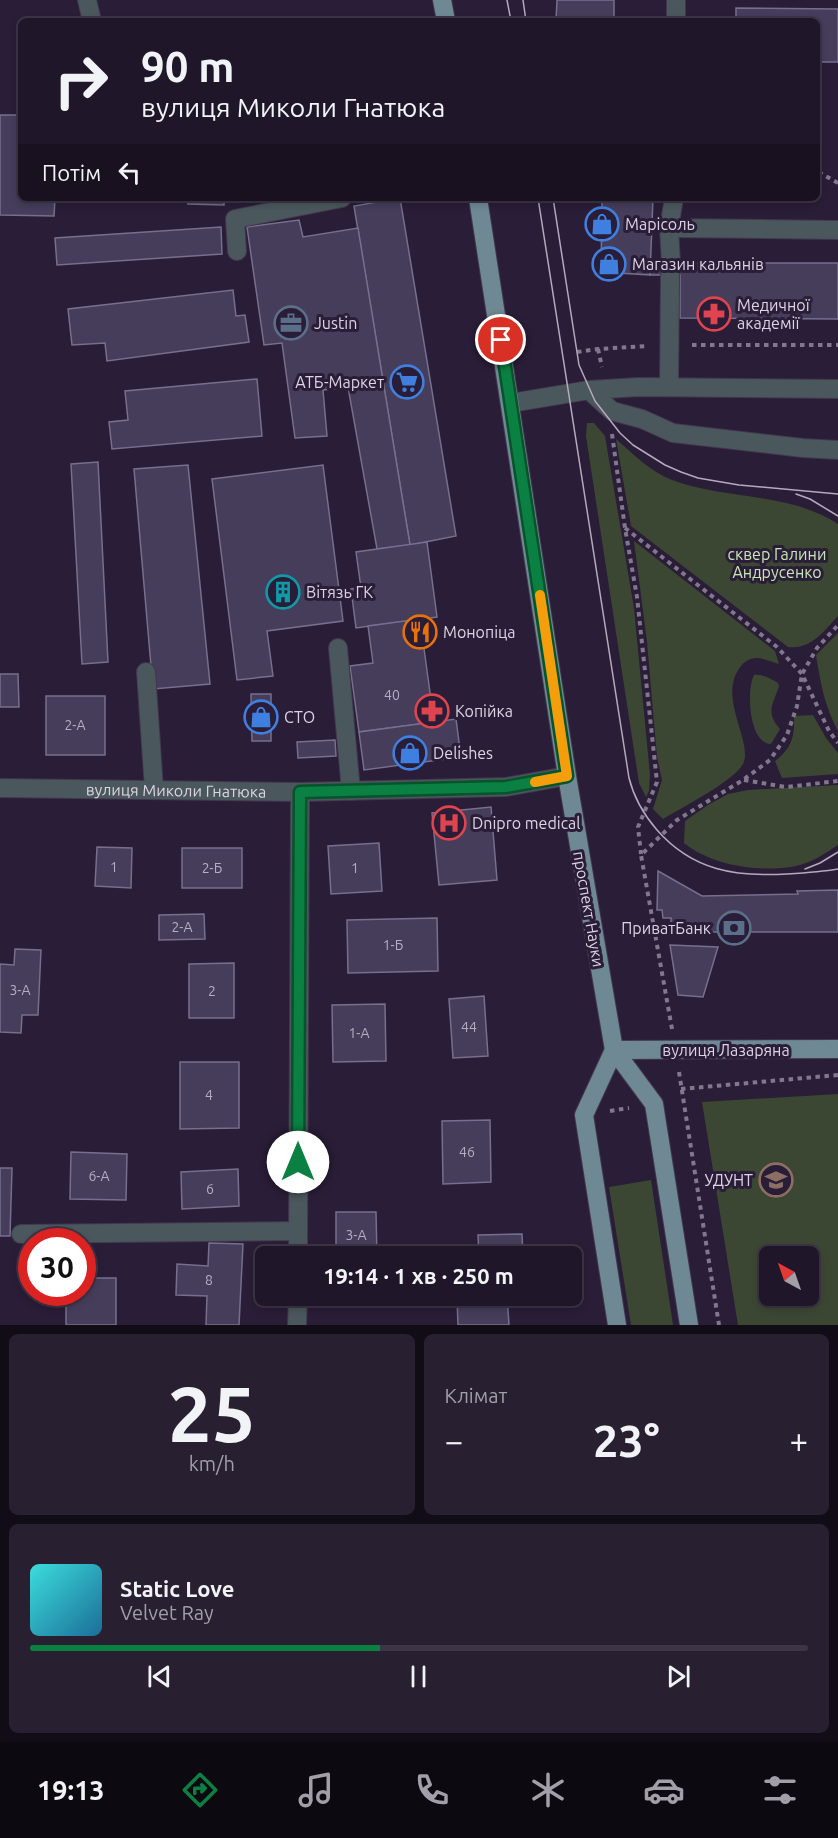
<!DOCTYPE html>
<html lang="uk">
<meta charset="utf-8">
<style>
:root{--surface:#201629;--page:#281f31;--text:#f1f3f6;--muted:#a29fa8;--line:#3d3546;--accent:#0b8043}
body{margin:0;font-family:Ubuntu,sans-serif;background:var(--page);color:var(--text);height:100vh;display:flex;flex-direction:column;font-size:22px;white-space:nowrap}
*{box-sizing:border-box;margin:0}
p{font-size:20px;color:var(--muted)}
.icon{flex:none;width:33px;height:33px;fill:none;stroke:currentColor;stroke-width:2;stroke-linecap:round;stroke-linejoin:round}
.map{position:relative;height:1325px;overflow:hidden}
.drawer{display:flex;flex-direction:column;gap:9px;padding:9px;background:#120c17;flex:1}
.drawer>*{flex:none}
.hud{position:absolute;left:18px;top:18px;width:802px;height:183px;border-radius:9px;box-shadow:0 3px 9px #0003,0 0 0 2px var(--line);background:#201629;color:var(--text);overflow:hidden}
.needle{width:39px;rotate:320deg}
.buttons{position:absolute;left:759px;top:1246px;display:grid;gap:12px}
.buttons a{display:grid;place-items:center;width:60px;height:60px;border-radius:9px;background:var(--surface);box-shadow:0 3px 9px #0003,0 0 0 2px var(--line);font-size:30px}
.speed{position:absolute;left:18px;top:1228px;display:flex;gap:12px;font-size:30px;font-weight:700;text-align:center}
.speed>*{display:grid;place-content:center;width:78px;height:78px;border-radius:50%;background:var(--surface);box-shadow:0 3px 9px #0003,0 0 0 2px var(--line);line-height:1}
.speed .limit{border:9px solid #d22;background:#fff;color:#111}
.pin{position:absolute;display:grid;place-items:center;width:51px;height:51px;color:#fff;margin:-26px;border:3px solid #fff;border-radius:50%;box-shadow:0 2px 6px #0007}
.me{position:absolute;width:66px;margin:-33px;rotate:0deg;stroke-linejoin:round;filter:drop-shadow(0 0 4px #0008)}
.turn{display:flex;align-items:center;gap:21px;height:126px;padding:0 24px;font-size:27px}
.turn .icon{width:78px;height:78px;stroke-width:2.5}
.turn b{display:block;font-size:42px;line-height:51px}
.then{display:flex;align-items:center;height:57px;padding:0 24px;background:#0003;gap:12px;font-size:22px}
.big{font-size:45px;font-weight:700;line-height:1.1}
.drawer .card{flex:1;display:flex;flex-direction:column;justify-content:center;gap:9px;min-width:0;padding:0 21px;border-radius:9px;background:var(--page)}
.drawer .dial{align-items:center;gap:0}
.dial b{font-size:78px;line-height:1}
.song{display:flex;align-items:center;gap:18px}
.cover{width:72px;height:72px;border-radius:9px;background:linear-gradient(135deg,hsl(180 70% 55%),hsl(200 70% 35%))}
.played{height:6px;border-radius:3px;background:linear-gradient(90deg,var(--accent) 45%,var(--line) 45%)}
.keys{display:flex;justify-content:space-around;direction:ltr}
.heat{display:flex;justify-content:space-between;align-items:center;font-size:33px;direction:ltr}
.drawer .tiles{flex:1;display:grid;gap:9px;grid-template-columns:1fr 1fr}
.card:last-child{grid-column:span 2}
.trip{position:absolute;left:255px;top:1246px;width:327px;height:60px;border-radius:9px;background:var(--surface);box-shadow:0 3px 9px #0003,0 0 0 2px var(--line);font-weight:700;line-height:60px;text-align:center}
.menu{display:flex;height:96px;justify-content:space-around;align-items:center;background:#0d0910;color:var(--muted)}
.menu .icon{width:42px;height:42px}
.menu .active{color:var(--accent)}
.menu b{font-size:27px;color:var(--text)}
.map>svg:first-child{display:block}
</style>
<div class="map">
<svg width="838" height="1325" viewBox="0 0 838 1325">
<rect width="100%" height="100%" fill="#2a1d37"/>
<!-- green -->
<g fill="#3b4733" fill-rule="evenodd">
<polygon points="587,423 594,423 605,436 634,608 650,775 649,791 646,797 639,783 586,436"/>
<path d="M616,439C633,454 651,472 672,480C726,500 789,492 838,524V616C824,631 811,650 788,647L631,526Z"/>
<path d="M634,541L775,651L779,664C772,662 763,658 756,658C750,658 744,662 741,666C716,697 754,742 743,764C734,781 681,808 663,819L653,809L662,780L657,757L647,642Z"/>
<path d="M838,633V731C825,708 820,681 816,655Z"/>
<path d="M754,675C763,674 771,679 778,683L779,686C773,705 765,712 780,729L771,744C749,744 746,690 754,675Z"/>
<path d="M813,715L826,738L838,753V774L782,778L775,761C791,749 795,737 794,716Z"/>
<path d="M838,785V845C826,853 811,863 796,866C761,873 712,866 684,843L685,821L708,805L728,794L748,790Z"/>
<path d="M838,1094V1325H738L702,1102ZM770,1257H808V1296H770Z"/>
<polygon points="651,1180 673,1325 631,1325 609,1187"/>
</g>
<!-- building -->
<g fill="#453d5a" stroke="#766f8e" stroke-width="1.5">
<polygon points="557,0 614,0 614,21 556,21"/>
<polygon points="736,8 838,9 838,62 818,62 818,21 736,21"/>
<polygon points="21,91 21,198 55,198 54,216 0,215 0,115 21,115"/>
<polygon points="188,198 224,198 224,205 188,204"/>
<polygon points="400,198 456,536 410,545 354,206"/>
<polygon points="602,198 653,198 650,275 601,272"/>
<polygon points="299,220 303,237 358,228 410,545 377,549 348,387 323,390 327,436 295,438 282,343 264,345 247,227"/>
<polygon points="221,227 222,254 57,265 55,238"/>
<polygon points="651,263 838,263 838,319 680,318 680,275 650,275"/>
<polygon points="233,290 236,316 245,315 249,342 107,361 105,343 72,345 68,309"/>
<polygon points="257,379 262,436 112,449 109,422 128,420 125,391"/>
<polygon points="98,462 108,662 82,664 71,464"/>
<polygon points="188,465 210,684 153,689 134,469"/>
<polygon points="323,465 343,621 267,631 273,676 237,680 212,479"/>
<polygon points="427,542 437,617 356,628 351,589 361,588 356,552"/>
<polygon points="420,619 434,722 359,732 350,666 373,663 368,626"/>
<polygon points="0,674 18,674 19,707 0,707"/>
<polygon points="251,694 271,694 271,741 252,741"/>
<rect x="46" y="696" width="59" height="59"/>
<polygon points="456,719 461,757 364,770 359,732"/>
<polygon points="335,740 336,756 298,758 297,742"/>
<polygon points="491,807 497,880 439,885 432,813"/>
<polygon points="379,843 382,891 331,894 328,846"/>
<polygon points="97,847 132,848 131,888 95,886"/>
<rect x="182" y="848" width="60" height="40"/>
<polygon points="658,871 702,896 798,894 797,891 838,890 838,932 679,932 679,926 671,926 671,918 663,918 662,910 657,910"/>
<polygon points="204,914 205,939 159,940 159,915"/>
<polygon points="437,918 438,971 348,973 347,920"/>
<polygon points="670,945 718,947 703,997 678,995"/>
<polygon points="15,949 41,950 38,1015 22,1015 21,1033 0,1032 0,964 14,965"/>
<polygon points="234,963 234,1018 189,1018 189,964"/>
<polygon points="484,996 488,1056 453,1058 449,999"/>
<polygon points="385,1004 386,1061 333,1062 332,1005"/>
<polygon points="180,1062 239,1062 239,1128 180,1129"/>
<polygon points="490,1120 491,1182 443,1184 442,1121"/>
<polygon points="71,1152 127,1154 126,1200 70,1199"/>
<polygon points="0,1168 12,1168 10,1236 0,1236"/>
<polygon points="238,1169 239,1206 182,1209 181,1172"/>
<polygon points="336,1212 376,1212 377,1257 336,1257"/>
<polygon points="522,1234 523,1257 479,1257 478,1235"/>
<polygon points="209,1243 243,1244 239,1325 206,1325 207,1296 176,1295 177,1264 208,1266"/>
<polygon points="82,1278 116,1278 116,1325 66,1325 66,1293 82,1293"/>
<polygon points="507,1296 509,1325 458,1325 457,1298"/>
</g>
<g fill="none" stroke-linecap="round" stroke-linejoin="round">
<defs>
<g id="minor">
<polyline points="87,0 92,21"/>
<polyline points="676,0 676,21"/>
<polyline points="669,228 838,230"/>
<polyline points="237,251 235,219 342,198"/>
<polyline points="671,263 669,228 674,198"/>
<polyline points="669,387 670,275"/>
<polyline points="589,390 612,411 642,419 673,433 803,448 838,450"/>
<polyline points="511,403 589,390 639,387 838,389"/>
<polyline points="338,648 351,791"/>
<polyline points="146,672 154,789"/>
<path id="s1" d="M0,788L300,792L506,787L567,776"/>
<polyline points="21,1234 298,1231"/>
<polyline points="298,1257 300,792"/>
<polyline points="297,1325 298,1296"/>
</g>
<g id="major">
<polyline points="442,0 446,21"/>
<polyline points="478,198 567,776 614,1050 654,1104 689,1325"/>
<polyline points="614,1050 584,1115 617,1325"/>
<polyline points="614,1050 838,1049"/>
</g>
</defs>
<!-- minor casing -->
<use href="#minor" stroke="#43374f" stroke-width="20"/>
<!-- major casing -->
<use href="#major" stroke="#43374f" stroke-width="20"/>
<!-- path -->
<g stroke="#82788e" stroke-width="4" stroke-dasharray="4.5 4.5" stroke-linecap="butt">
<polyline points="818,173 822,174 838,183"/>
<polyline points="692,345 838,345"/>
<polyline points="598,349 602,367"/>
<polyline points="577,352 598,349 648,346"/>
<polyline points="612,434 625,528 637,597 657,782 638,827 641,854"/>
<polyline points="625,528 777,647 802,674 829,731 838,743"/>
<polyline points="744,780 786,787 838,781"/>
<polyline points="672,1029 641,855 677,820 743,780 770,760 787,735 797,706 802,674 817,648 838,625"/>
<polyline points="679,1072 719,1325"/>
<polyline points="681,1089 838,1075"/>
<polyline points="610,1111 629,1108"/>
</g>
<!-- minor -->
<use href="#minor" stroke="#4a575c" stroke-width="18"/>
<!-- major -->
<use href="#major" stroke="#6e8993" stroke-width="18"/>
<!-- tram -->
<g stroke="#b3aabd" stroke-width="1.5">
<polyline points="507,0 511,21"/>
<polyline points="523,0 526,21"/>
<path d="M538,198L629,778C634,798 644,815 657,830C693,871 736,877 787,874C804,873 821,872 838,869"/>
<polyline points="553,198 579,365 595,401 620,433 633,445 665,465 681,472 698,478 739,485 838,494"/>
<polyline points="796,494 810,499 838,516"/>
<polyline points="805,869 820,863 838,852"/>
</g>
</g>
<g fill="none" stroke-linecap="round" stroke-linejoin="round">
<defs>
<polyline id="route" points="298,1162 300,792 506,787 567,776 501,340"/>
</defs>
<!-- route casing -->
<use href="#route" stroke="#07532c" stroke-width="15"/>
<!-- route -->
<use href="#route" stroke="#0b8043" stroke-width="10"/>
<!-- slow -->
<polyline stroke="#f59e0b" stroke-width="10" points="535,782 567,776 540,595"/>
</g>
<!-- icons -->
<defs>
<symbol id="shop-ring" viewBox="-11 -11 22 22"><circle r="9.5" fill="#2a1d37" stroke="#3f7fe0" stroke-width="1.5"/><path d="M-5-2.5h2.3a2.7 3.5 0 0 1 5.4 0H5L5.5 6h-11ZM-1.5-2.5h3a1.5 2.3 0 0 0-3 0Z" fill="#3f7fe0"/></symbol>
<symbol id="pharmacy-ring" viewBox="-11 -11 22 22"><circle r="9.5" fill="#2a1d37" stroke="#e0444e" stroke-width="1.5"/><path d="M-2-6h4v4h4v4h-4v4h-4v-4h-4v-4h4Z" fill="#e0444e"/></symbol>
<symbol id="office-ring" viewBox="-11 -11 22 22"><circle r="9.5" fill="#2a1d37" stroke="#5c6f8a" stroke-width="1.5"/><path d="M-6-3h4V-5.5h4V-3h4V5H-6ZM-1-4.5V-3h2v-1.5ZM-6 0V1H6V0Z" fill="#5c6f8a"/></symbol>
<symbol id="supermarket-ring" viewBox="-11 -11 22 22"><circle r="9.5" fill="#2a1d37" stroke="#3f7fe0" stroke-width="1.5"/><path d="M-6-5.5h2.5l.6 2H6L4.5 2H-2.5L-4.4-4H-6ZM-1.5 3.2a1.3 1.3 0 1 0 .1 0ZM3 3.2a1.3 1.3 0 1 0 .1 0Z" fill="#3f7fe0"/></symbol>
<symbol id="building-ring" viewBox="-11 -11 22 22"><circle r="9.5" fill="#2a1d37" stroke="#0f9aa8" stroke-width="1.5"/><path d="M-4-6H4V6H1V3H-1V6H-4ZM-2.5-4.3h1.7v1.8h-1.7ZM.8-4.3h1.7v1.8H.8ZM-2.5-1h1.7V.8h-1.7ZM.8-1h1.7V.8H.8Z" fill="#0f9aa8"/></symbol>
<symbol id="restaurant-ring" viewBox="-11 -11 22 22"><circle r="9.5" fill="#2a1d37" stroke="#e8710a" stroke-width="1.5"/><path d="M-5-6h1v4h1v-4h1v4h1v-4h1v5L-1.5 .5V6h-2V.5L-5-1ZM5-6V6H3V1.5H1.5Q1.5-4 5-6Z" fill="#e8710a"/></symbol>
<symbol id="hospital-ring" viewBox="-11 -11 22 22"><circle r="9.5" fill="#2a1d37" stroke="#e0444e" stroke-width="1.5"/><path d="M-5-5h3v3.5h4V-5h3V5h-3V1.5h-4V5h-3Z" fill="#e0444e"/></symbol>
<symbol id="bank-ring" viewBox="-11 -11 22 22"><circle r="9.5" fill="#2a1d37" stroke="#5c6f8a" stroke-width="1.5"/><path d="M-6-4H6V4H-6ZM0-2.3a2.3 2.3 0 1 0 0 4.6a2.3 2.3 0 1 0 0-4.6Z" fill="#5c6f8a"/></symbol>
<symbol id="university-ring" viewBox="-11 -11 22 22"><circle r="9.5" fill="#2a1d37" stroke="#8d6e63" stroke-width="1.5"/><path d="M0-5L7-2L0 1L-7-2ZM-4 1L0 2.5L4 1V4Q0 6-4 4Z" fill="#8d6e63"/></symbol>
</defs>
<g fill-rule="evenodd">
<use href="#shop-ring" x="583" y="205" width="38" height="38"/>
<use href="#shop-ring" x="590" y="245" width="38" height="38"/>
<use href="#pharmacy-ring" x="695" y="295" width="38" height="38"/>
<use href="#office-ring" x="272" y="304" width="38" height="38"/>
<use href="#supermarket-ring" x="388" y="363" width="38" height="38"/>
<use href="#building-ring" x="264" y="573" width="38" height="38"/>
<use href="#restaurant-ring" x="401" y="613" width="38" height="38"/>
<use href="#pharmacy-ring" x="413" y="692" width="38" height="38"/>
<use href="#shop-ring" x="242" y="698" width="38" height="38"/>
<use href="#shop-ring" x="391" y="734" width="38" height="38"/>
<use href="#hospital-ring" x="430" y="804" width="38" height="38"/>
<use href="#bank-ring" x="715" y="909" width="38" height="38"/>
<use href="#university-ring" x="757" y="1161" width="38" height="38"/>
</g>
<g text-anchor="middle" stroke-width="6" stroke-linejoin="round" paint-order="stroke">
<!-- number labels -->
<g font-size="14" fill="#b6aec2">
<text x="392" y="700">40</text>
<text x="75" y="730">2-А</text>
<text x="114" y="872">1</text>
<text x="212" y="873">2-Б</text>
<text x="355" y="873">1</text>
<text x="182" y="932">2-А</text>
<text x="393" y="950">1-Б</text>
<text x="20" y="995">3-А</text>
<text x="212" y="996">2</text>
<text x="469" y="1032">44</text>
<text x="359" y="1038">1-А</text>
<text x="209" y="1100">4</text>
<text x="467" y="1157">46</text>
<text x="99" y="1181">6-А</text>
<text x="210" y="1194">6</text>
<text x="356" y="1240">3-А</text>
<text x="209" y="1285">8</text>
</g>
<!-- poi labels -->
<g font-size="16" fill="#dcd4e5" stroke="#2a1d37" text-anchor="start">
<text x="625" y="230">Марісоль</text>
<text x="632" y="270">Магазин кальянів</text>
<text x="737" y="311">Медичної<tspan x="737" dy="18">академії</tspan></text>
<text x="314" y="329">Justin</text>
<text x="384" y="388" text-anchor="end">АТБ-Маркет</text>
<text x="306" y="598">Вітязь ГК</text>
<text x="443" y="638">Монопіца</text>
<text x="455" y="717">Копійка</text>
<text x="284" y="723">СТО</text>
<text x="433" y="759">Delishes</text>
<text x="472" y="829">Dnipro medical</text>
<text x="711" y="934" text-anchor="end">ПриватБанк</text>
<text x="753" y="1186" text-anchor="end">УДУНТ</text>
</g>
<!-- park labels -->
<g font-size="16" fill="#c9e5b5" stroke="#2a1d37">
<text x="777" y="560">сквер Галини<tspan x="777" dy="18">Андрусенко</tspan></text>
</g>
<!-- street labels -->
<g font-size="16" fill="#dcd4e5" stroke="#2a1d37">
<text dy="6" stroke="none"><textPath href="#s1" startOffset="176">вулиця Миколи Гнатюка</textPath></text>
<text transform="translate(589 909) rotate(80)" y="6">проспект Науки</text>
<text x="726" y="1056">вулиця Лазаряна</text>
</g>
</g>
</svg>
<div class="buttons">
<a><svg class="needle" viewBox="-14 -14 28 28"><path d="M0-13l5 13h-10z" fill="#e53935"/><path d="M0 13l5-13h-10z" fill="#a29fa8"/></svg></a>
</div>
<div class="speed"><div class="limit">30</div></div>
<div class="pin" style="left:501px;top:340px;background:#d93025"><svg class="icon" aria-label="arrive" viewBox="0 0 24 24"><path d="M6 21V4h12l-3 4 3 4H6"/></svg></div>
<svg class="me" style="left:298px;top:1162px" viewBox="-20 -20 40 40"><circle r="19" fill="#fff"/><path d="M0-13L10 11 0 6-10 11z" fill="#0b8043"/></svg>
<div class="trip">19:14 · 1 хв · 250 m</div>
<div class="hud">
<div class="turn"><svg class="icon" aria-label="right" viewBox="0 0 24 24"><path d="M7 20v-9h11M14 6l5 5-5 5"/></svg><div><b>90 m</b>вулиця Миколи Гнатюка</div></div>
<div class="then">Потім<svg class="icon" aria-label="left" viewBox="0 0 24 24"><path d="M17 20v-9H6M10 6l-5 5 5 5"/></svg></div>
</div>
</div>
<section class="drawer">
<div class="tiles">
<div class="card dial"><b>25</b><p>km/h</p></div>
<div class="card"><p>Клімат</p>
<div class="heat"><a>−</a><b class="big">23°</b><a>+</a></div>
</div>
<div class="card">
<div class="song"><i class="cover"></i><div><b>Static Love</b><p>Velvet Ray</p></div></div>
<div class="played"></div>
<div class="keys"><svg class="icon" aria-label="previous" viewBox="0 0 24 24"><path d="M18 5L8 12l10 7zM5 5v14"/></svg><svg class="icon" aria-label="pause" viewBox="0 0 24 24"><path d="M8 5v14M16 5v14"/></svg><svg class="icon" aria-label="next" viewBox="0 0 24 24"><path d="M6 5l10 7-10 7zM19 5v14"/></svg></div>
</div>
</div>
</section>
<nav class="menu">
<b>19:13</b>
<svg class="icon active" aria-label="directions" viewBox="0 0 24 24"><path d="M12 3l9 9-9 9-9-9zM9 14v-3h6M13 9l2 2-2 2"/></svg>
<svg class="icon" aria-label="music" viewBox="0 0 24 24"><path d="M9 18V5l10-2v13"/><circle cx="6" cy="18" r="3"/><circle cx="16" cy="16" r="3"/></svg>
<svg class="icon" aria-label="phone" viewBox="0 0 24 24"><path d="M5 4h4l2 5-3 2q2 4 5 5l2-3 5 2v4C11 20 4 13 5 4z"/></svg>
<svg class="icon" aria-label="climate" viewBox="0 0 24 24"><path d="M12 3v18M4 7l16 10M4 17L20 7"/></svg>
<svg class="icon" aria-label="car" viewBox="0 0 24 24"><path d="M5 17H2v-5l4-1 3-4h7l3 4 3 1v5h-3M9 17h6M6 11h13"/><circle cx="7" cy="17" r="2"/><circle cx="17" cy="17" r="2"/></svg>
<svg class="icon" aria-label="filters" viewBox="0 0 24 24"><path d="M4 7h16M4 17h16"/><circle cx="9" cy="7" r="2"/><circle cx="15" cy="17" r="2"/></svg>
</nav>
